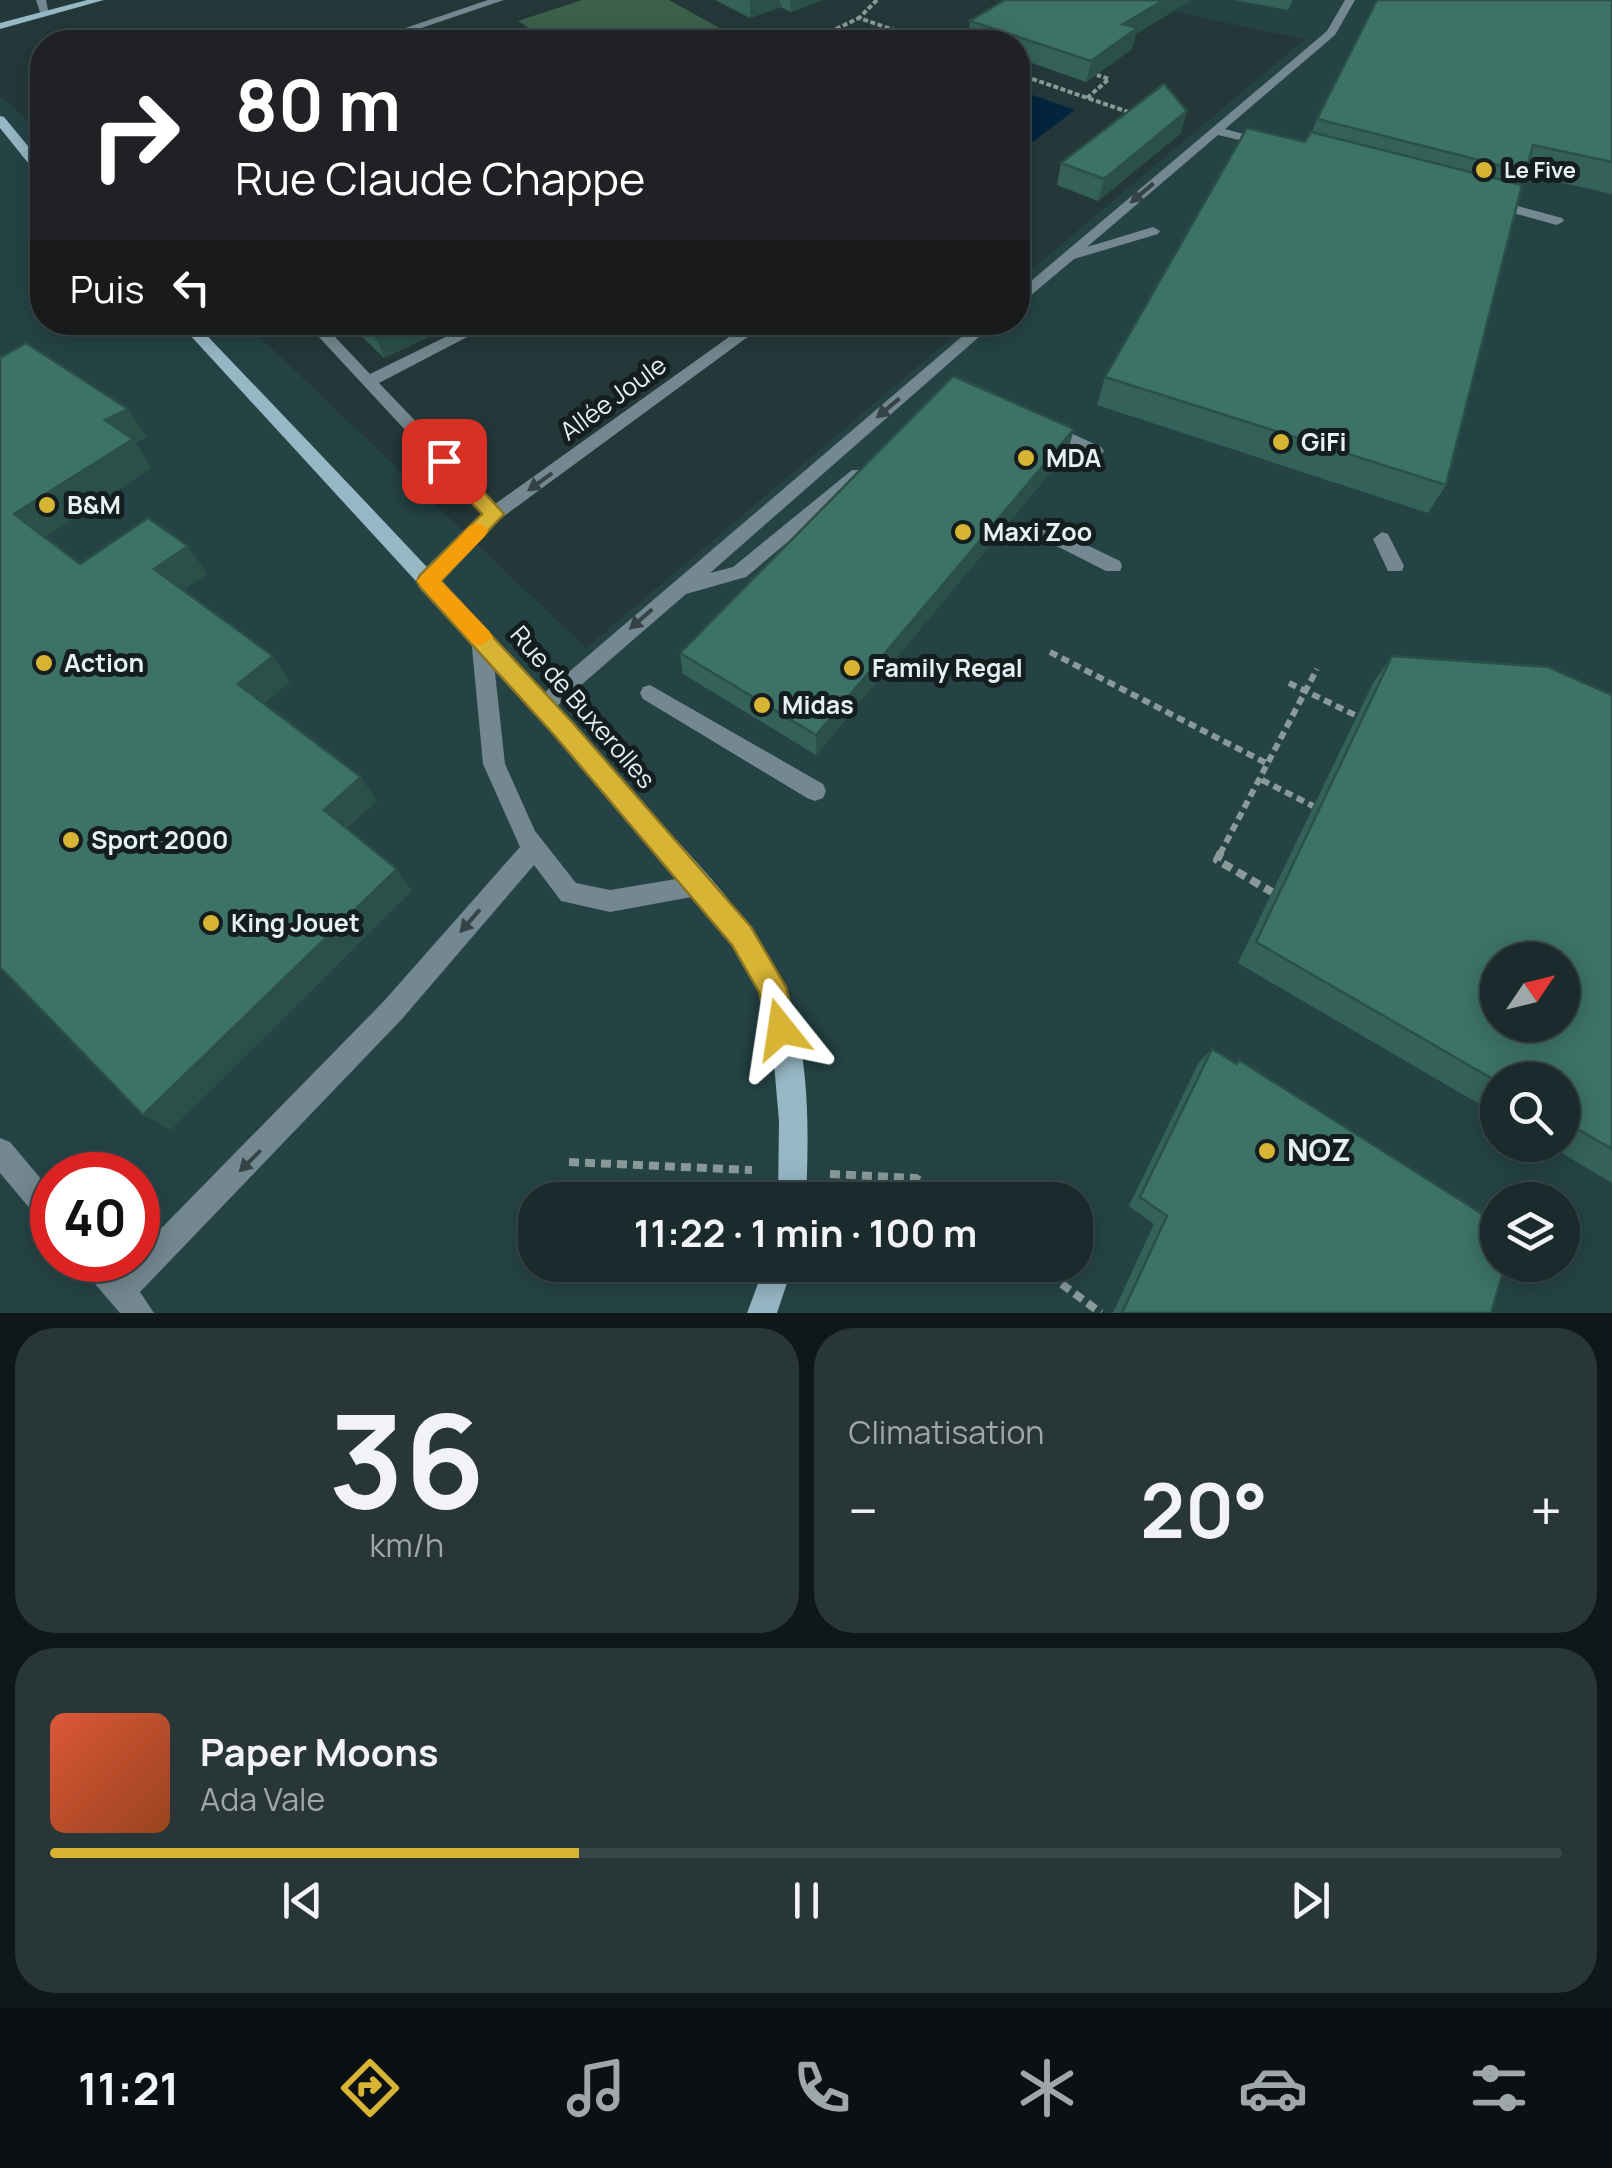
<!DOCTYPE html>
<html lang="fr">
<meta charset="utf-8">
<style>
:root{--surface:#1b2a2c;--page:#283638;--text:#f1f3f6;--muted:#a0a7a9;--line:#394648;--accent:#d8b434}
body{margin:0;font-family:Manrope,sans-serif;background:var(--page);color:var(--text);height:100vh;display:flex;flex-direction:column;font-size:38px;white-space:nowrap}
*{box-sizing:border-box;margin:0}
p{font-size:32px;color:var(--muted)}
.icon{flex:none;width:55px;height:55px;fill:none;stroke:currentColor;stroke-width:2;stroke-linecap:round;stroke-linejoin:round}
.map{position:relative;height:1313px;overflow:hidden}
.side{display:flex;flex-direction:column;gap:15px;padding:15px;background:#0f1718;flex:1}
.side>*{flex:none}
.hud{position:absolute;left:30px;top:30px;width:1000px;height:305px;border-radius:40px;box-shadow:0 5px 25px #0003,0 0 0 2px var(--line);background:#202124;color:#fff;overflow:hidden}
.needle{width:65px;rotate:55deg}
.tools{position:absolute;left:1480px;top:942px;display:grid;gap:20px}
.tools a{display:grid;place-items:center;width:100px;height:100px;border-radius:50%;background:var(--surface);box-shadow:0 5px 25px #0003,0 0 0 2px var(--line);font-size:50px}
.speed{position:absolute;left:30px;top:1152px;display:flex;gap:20px;font-size:50px;font-weight:700;text-align:center}
.speed>*{display:grid;place-content:center;width:130px;height:130px;border-radius:50%;background:var(--surface);box-shadow:0 5px 25px #0003,0 0 0 2px var(--line);line-height:1}
.speed .limit{border:15px solid #d22;background:#fff;color:#111}
.pin{position:absolute;display:grid;place-items:center;width:85px;height:85px;color:#fff;margin:-42px;border-radius:20px;box-shadow:0 5px 15px #0006}
.me{position:absolute;width:110px;margin:-55px;rotate:345deg;stroke-linejoin:round;filter:drop-shadow(0 0 8px #0008)}
.turn{display:flex;align-items:center;gap:35px;height:210px;padding:0 40px;font-size:45px}
.turn .icon{width:130px;height:130px;stroke-width:2.5}
.turn b{display:block;font-size:70px;line-height:85px}
.then{display:flex;align-items:center;height:95px;padding:0 40px;background:#0003;gap:20px;font-size:38px}
.big{font-size:75px;font-weight:700;line-height:1.1}
.side .tile{flex:1;display:flex;flex-direction:column;justify-content:center;gap:15px;min-width:0;padding:0 35px;border-radius:40px;background:var(--page)}
.side .dial{align-items:center;gap:0}
.dial b{font-size:130px;line-height:1}
.song{display:flex;align-items:center;gap:30px}
.cover{width:120px;height:120px;border-radius:15px;background:linear-gradient(135deg,hsl(10 70% 55%),hsl(20 70% 35%))}
.played{height:10px;border-radius:5px;background:linear-gradient(90deg,var(--accent) 35%,var(--line) 35%)}
.keys{display:flex;justify-content:space-around;direction:ltr}
.heat{display:flex;justify-content:space-between;align-items:center;font-size:55px;direction:ltr}
.side .tiles{flex:1;display:grid;gap:15px;grid-template-columns:1fr 1fr}
.tile:last-child{grid-column:span 2}
.trip{position:absolute;left:518px;top:1182px;width:575px;height:100px;border-radius:40px;background:var(--surface);box-shadow:0 5px 25px #0003,0 0 0 2px var(--line);font-weight:700;line-height:100px;text-align:center}
.dock{display:flex;height:160px;justify-content:space-around;align-items:center;background:#0b1112;color:var(--muted)}
.dock .icon{width:70px;height:70px}
.dock .selected{color:var(--accent)}
.dock b{font-size:45px;color:var(--text)}
.map>svg:first-child{display:block}
</style>
<div class="map">
<svg width="1612" height="1313" viewBox="0 0 1612 1313">
<rect width="100%" height="100%" fill="#24383a"/>
<!-- built -->
<path fill="#254345" fill-rule="evenodd" d="M1116,0H1612V1313H0V96L42,133V322L245,323L586,648L969,323L1018,322V281L1305,39ZM1498,960H1562V1025H1498ZM1498,1080H1562V1145H1498ZM52,1175H138V1260H52ZM535,1200H1075V1265H535ZM1498,1200H1562V1265H1498Z"/>
<!-- green -->
<polygon fill="#3d604b" points="582,0 669,0 745,42 551,42 518,21"/>
<!-- water -->
<polygon fill="#03253e" points="1018,90 1075,110 1026,147 1018,144"/>
<g fill="none" stroke-linecap="round" stroke-linejoin="round">
<!-- path-far2 -->
<g stroke="#8a9a9b" stroke-width="4" stroke-dasharray="5 2.5" stroke-linecap="butt">
<polyline points="877,0 859,18 929,42"/>
<polyline points="809,42 859,18"/>
<polyline points="1018,74 1131,113"/>
<polyline points="1087,98 1109,79 1097,75"/>
</g>
<!-- path-far1 -->
<g stroke="#8a9a9b" stroke-width="6" stroke-dasharray="8 5" stroke-linecap="butt">
<polyline points="1050,652 1270,765"/>
<polyline points="1289,683 1357,716"/>
<polyline points="1262,780 1313,806"/>
<polyline points="1220,854 1317,669"/>
</g>
<!-- path -->
<g stroke="#8a9a9b" stroke-width="8" stroke-dasharray="10 6" stroke-linecap="butt">
<polyline points="1221,852 1217,860 1272,892"/>
<polyline points="569,1162 752,1170"/>
<polyline points="830,1174 916,1178 947,1200"/>
<polyline points="1036,1265 1101,1313"/>
</g>
<!-- lane -->
<g fill="#738890" fill-rule="evenodd">
<polygon points="36,0 46,0 49,15 41,15"/>
<polygon points="1345,0 1355,0 1335,35 1225,129 1270,141 1270,147 1218,135 1087,247 1153,227 1160,231 1158,234 1074,259 1023,302 1018,303 1018,292 1327,31"/>
<polygon points="1492,199 1562,218 1564,221 1557,225 1487,206 1485,203"/>
<polygon points="979,322 996,322 710,573 733,567 852,470 864,470 867,474 864,478 746,577 686,594 550,712 543,715 536,712 533,706 536,700"/>
<polygon points="1047,422 1101,447 1104,451 1101,455 1089,455 1041,432 1039,428"/>
<polygon points="1035,520 1120,561 1122,566 1120,571 1106,571 1029,532 1026,527 1029,522"/>
<polygon points="1382,532 1388,534 1404,566 1402,571 1388,571 1373,539"/>
<polygon points="481,629 488,632 491,637 505,764 535,831 576,883 610,890 700,875 708,878 712,886 708,894 610,912 561,901 534,865 402,1019 140,1292 154,1313 120,1313 83,1270 79,1260 112,1260 121,1270 130,1260 138,1260 138,1252 384,1001 520,847 483,764 471,637 474,632"/>
<polygon points="650,685 823,784 826,791 823,798 815,801 807,798 643,699 640,693 643,687"/>
<polygon points="0,1138 10,1142 52,1192 52,1227 42,1223 0,1173"/>
</g>
<!-- street -->
<g fill="#738890" fill-rule="evenodd">
<polygon points="488,0 504,0 380,42 364,42"/>
<polygon points="42,147 42,155 28,160 22,156"/>
<polygon points="305,322 321,322 370,374 476,322 496,322 379,383 495,504 750,322 768,322 500,519 435,586 428,588 419,581 421,576 483,514"/>
</g>
<!-- secondary -->
<g fill="#96b7c4" fill-rule="evenodd">
<polygon points="87,0 104,0 0,29 0,23"/>
<polygon points="0,116 4,117 42,163 42,175 37,174 0,128"/>
<path d="M178,322H194C337,472 481,621 618,776C673,840 741,900 779,976C811,1042 809,1129 806,1200H778L779,1121L771,1029L760,990L729,939L690,890L503,676Z"/>
<polygon points="765,1265 793,1265 777,1313 747,1313"/>
</g>
</g>
<!-- wall -->
<g fill="#346259">
<polygon points="715,0 823,0 791,12 781,7 750,18"/>
<polygon points="1234,0 1293,0 1288,10"/>
<polygon points="1612,0 1612,194 1524,174 1519,184 1446,485 1428,513 1097,405 1105,377 1305,142 1312,132 1317,119"/>
<polygon points="970,21 1136,34 1132,49 1086,82 1018,58 1018,42 968,41"/>
<polygon points="1181,133 1098,201 1057,185 1061,163"/>
<polygon points="347,322 460,322 384,358"/>
<polygon points="1068,451 816,755 683,674 680,653"/>
<polygon points="1392,656 1612,695 1612,1183 1548,1145 1562,1145 1562,1080 1498,1080 1498,1115 1238,963 1373,683"/>
<polygon points="1212,1049 1236,1064 1239,1060 1491,1313 1113,1313 1154,1224 1129,1206 1199,1062"/>
</g>
<!-- shaded-wall -->
<g fill="#2b5048">
<polygon points="750,0 780,0 781,7 750,18"/>
<polygon points="790,0 823,0 791,12"/>
<polygon points="1164,0 1192,0 1136,34 1132,49 1086,82 1091,61 1123,24"/>
<polygon points="1187,111 1181,133 1098,201 1104,179"/>
<polygon points="412,322 460,322 384,358 377,339"/>
<polygon points="128,409 147,437 136,443 152,468 37,542 14,514 105,420"/>
<polygon points="1074,429 1068,451 816,755 816,735"/>
<polygon points="188,546 207,574 174,597 154,569"/>
<polygon points="273,656 290,682 257,710 238,684"/>
<polygon points="361,777 377,801 341,834 324,810"/>
<polygon points="397,869 412,891 171,1130 143,1115"/>
</g>
<!-- building -->
<g fill="#3d7267" stroke="#2b5048" stroke-width="2.5" fill-rule="evenodd">
<polygon points="1005,0 1164,0 1123,24 1137,28 1091,61 970,21"/>
<polygon points="1377,0 1612,0 1612,162 1533,145 1526,172 1317,119"/>
<polygon points="414,36 424,42 393,42"/>
<polygon points="1164,84 1187,111 1104,179 1061,163"/>
<polygon points="1247,128 1305,142 1311,132 1522,185 1446,485 1105,377"/>
<polygon points="359,322 412,322 377,339"/>
<polygon points="26,343 128,409 105,420 133,439 14,514 80,564 148,518 188,546 154,569 273,656 238,684 361,777 324,810 397,869 143,1115 0,967 0,358"/>
<polygon points="953,376 1074,429 816,735 680,653"/>
<path d="M1392,656L1548,667L1612,695V1149L1562,1120V1080H1498V1082L1256,942ZM1498,960H1562V1025H1498Z"/>
<polygon points="1212,1049 1237,1064 1239,1060 1498,1224 1498,1265 1505,1265 1491,1313 1122,1313 1167,1216 1140,1197"/>
</g>
<!-- one-way arrows -->
<defs><path id="oneway-solid" d="M-6-.8H1V-3.2L6.5 0L1 3.2V.8H-6Z" transform="scale(2.5)"/></defs>
<g fill="#364346">
<use href="#oneway-solid" transform="translate(1142 193) rotate(140)"/>
<use href="#oneway-solid" transform="translate(888 408) rotate(140)"/>
<use href="#oneway-solid" transform="translate(540 482) rotate(144)"/>
<use href="#oneway-solid" transform="translate(641 619) rotate(139)"/>
<use href="#oneway-solid" transform="translate(470 921) rotate(131)"/>
<use href="#oneway-solid" transform="translate(250 1161) rotate(135)"/>
</g>
<!-- route -->
<polygon fill="#d8b434" stroke="#8c7522" stroke-width="2.5" points="444,454 451,456 504,514 441,581 572,722 751,927 786,987 796,1029 791,1039 781,1044 771,1039 759,992 732,945 555,736 420,587 417,581 420,575 482,514 437,466 434,461"/>
<!-- slow -->
<polygon fill="#f59e0b" points="477,523 485,526 488,531 485,536 441,581 489,631 493,637 481,646 473,644 417,581 470,526"/>
<!-- markers -->
<g fill="#d8b434" stroke="#151e1e" stroke-width="4">
<circle cx="1484" cy="170" r="10"/>
<circle cx="1281" cy="442" r="10"/>
<circle cx="1026" cy="458" r="10"/>
<circle cx="47" cy="505" r="10"/>
<circle cx="963" cy="532" r="10"/>
<circle cx="44" cy="663" r="10"/>
<circle cx="852" cy="668" r="10"/>
<circle cx="762" cy="705" r="10"/>
<circle cx="71" cy="840" r="10"/>
<circle cx="211" cy="923" r="10"/>
<circle cx="1267" cy="1151" r="10"/>
</g>
<g text-anchor="middle" stroke-width="10" stroke-linejoin="round" paint-order="stroke">
<!-- far-poi labels -->
<g font-size="22" font-weight="bold" fill="#e4f1f1" stroke="#151e1e" text-anchor="start">
<text x="1504" y="178">Le Five</text>
</g>
<!-- street labels -->
<g font-size="25" fill="#e4f1f1" stroke="#151e1e">
<text transform="translate(613 398) rotate(-36)" y="9">Allée Joule</text>
<text transform="translate(583 707) rotate(49)" y="9">Rue de Buxerolles</text>
</g>
<!-- poi labels -->
<g font-size="25" font-weight="bold" fill="#e4f1f1" stroke="#151e1e" text-anchor="start">
<text x="1301" y="451">GiFi</text>
<text x="1046" y="467">MDA</text>
<text x="67" y="514">B&amp;M</text>
<text x="983" y="541">Maxi Zoo</text>
<text x="64" y="672">Action</text>
<text x="872" y="677">Family Regal</text>
<text x="782" y="714">Midas</text>
<text x="91" y="849">Sport 2000</text>
<text x="231" y="932">King Jouet</text>
</g>
<!-- near-poi labels -->
<g font-size="30" font-weight="bold" fill="#e4f1f1" stroke="#151e1e" text-anchor="start">
<text x="1287" y="1161">NOZ</text>
</g>
</g>
</svg>
<div class="tools">
<a><svg class="needle" viewBox="-14 -14 28 28"><path d="M0-13l5 13h-10z" fill="#e53935"/><path d="M0 13l5-13h-10z" fill="#a0a7a9"/></svg></a>
<a><svg class="icon" aria-label="search" viewBox="0 0 24 24"><circle cx="10" cy="10" r="6"/><path d="M15 15l6 6"/></svg></a>
<a><svg class="icon" aria-label="layers" viewBox="0 0 24 24"><path d="M12 4l9 5-9 5-9-5zM3 14l9 5 9-5"/></svg></a>
</div>
<div class="speed"><div class="limit">40</div></div>
<div class="pin" style="left:444px;top:461px;background:#d93025"><svg class="icon" aria-label="arrive" viewBox="0 0 24 24"><path d="M6 21V4h12l-3 4 3 4H6"/></svg></div>
<svg class="me" style="left:781px;top:1029px" viewBox="-20 -20 40 40"><path d="M0-17L14 15 0 8-14 15z" fill="#d8b434" stroke="#fff" stroke-width="4"/></svg>
<div class="trip">11:22 · 1 min · 100 m</div>
<div class="hud">
<div class="turn"><svg class="icon" aria-label="right" viewBox="0 0 24 24"><path d="M7 20v-9h11M14 6l5 5-5 5"/></svg><div><b>80 m</b>Rue Claude Chappe</div></div>
<div class="then">Puis<svg class="icon" aria-label="left" viewBox="0 0 24 24"><path d="M17 20v-9H6M10 6l-5 5 5 5"/></svg></div>
</div>
</div>
<section class="side">
<div class="tiles">
<div class="tile dial"><b>36</b><p>km/h</p></div>
<div class="tile"><p>Climatisation</p>
<div class="heat"><a>−</a><b class="big">20°</b><a>+</a></div>
</div>
<div class="tile">
<div class="song"><i class="cover"></i><div><b>Paper Moons</b><p>Ada Vale</p></div></div>
<div class="played"></div>
<div class="keys"><svg class="icon" aria-label="previous" viewBox="0 0 24 24"><path d="M18 5L8 12l10 7zM5 5v14"/></svg><svg class="icon" aria-label="pause" viewBox="0 0 24 24"><path d="M8 5v14M16 5v14"/></svg><svg class="icon" aria-label="next" viewBox="0 0 24 24"><path d="M6 5l10 7-10 7zM19 5v14"/></svg></div>
</div>
</div>
</section>
<nav class="dock">
<b>11:21</b>
<svg class="icon selected" aria-label="directions" viewBox="0 0 24 24"><path d="M12 3l9 9-9 9-9-9zM9 14v-3h6M13 9l2 2-2 2"/></svg>
<svg class="icon" aria-label="music" viewBox="0 0 24 24"><path d="M9 18V5l10-2v13"/><circle cx="6" cy="18" r="3"/><circle cx="16" cy="16" r="3"/></svg>
<svg class="icon" aria-label="phone" viewBox="0 0 24 24"><path d="M5 4h4l2 5-3 2q2 4 5 5l2-3 5 2v4C11 20 4 13 5 4z"/></svg>
<svg class="icon" aria-label="climate" viewBox="0 0 24 24"><path d="M12 3v18M4 7l16 10M4 17L20 7"/></svg>
<svg class="icon" aria-label="car" viewBox="0 0 24 24"><path d="M5 17H2v-5l4-1 3-4h7l3 4 3 1v5h-3M9 17h6M6 11h13"/><circle cx="7" cy="17" r="2"/><circle cx="17" cy="17" r="2"/></svg>
<svg class="icon" aria-label="filters" viewBox="0 0 24 24"><path d="M4 7h16M4 17h16"/><circle cx="9" cy="7" r="2"/><circle cx="15" cy="17" r="2"/></svg>
</nav>
